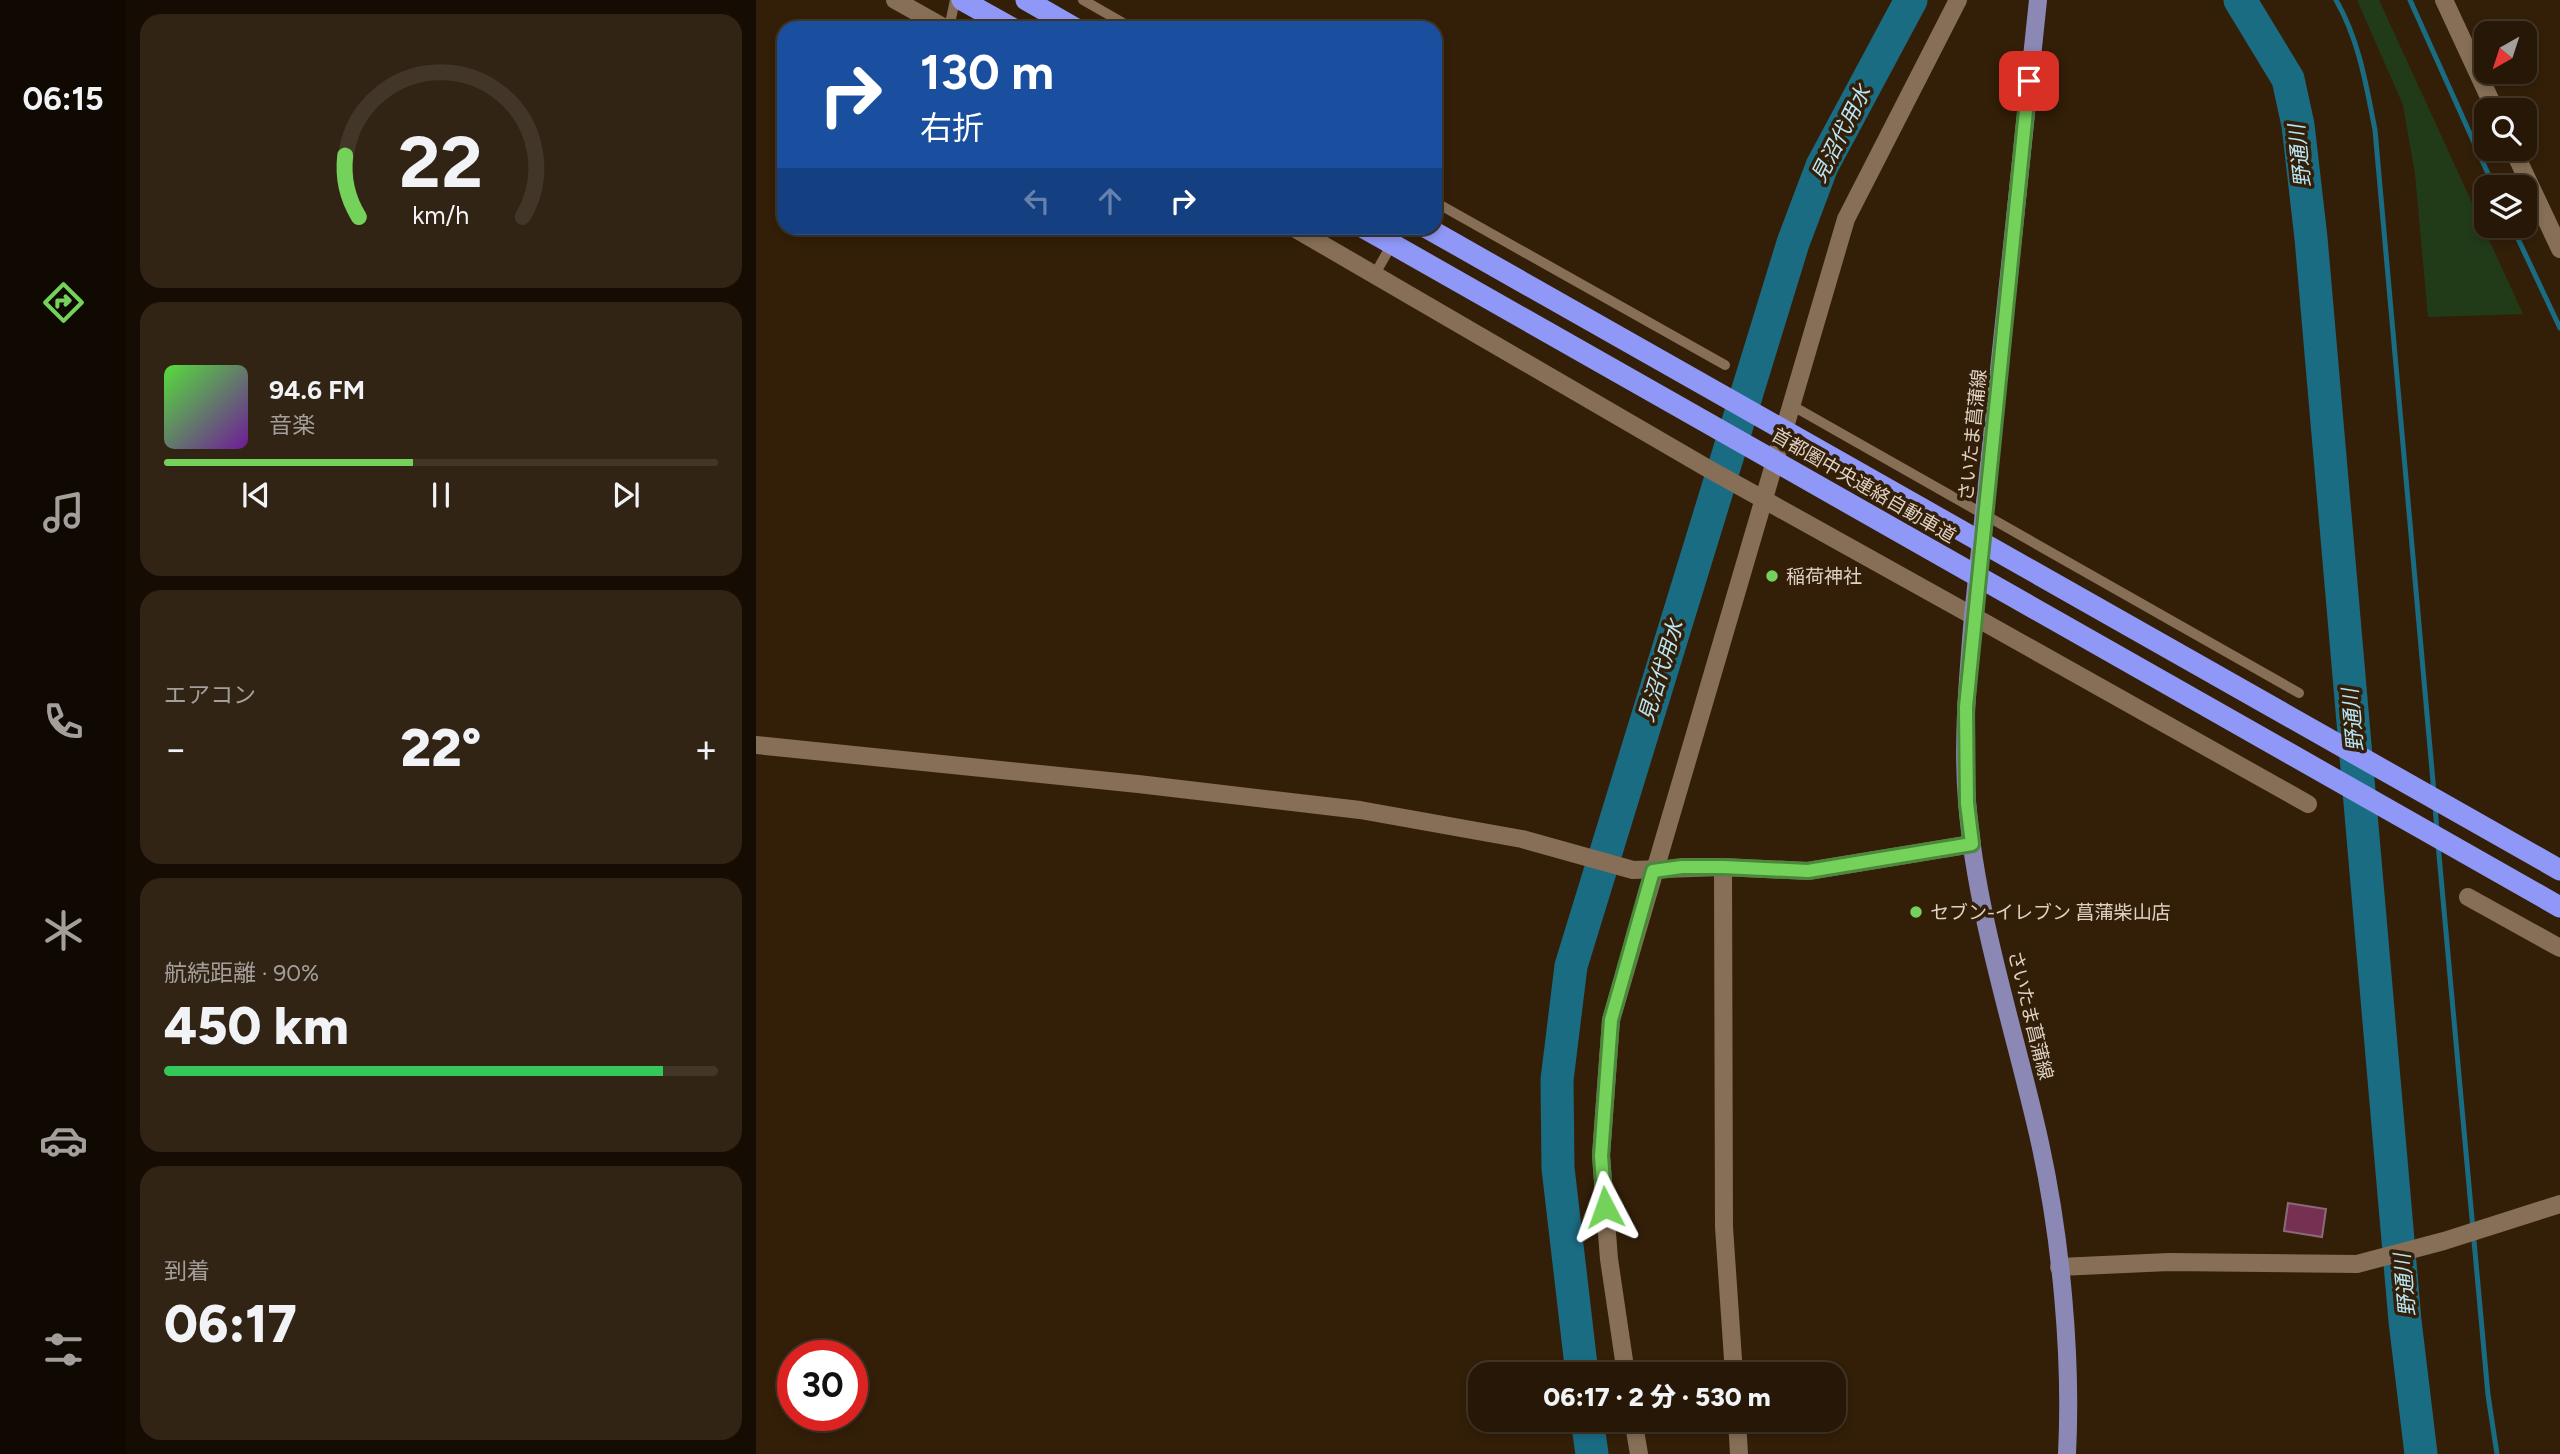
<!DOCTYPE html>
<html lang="ja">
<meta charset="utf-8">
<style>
:root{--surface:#261706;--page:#322414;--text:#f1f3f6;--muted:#a49f9b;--line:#423628;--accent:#74d25b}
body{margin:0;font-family:Figtree,"Noto Sans JP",sans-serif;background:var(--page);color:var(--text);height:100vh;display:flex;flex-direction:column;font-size:26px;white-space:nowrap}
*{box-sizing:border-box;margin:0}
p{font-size:23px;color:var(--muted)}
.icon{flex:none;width:38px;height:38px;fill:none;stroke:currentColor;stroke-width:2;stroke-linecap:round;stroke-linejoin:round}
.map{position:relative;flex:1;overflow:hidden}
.drawer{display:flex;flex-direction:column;gap:14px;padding:14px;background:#150d03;width:630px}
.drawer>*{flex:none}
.guide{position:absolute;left:21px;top:21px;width:665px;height:214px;border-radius:21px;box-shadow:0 4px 10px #0003,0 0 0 2px var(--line);background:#1a4fa0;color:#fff;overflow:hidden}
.needle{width:46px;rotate:219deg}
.buttons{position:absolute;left:1718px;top:21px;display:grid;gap:14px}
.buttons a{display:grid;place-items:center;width:63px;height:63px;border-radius:14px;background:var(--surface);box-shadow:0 4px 10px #0003,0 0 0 2px var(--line);font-size:35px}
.speed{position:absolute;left:21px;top:1340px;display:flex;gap:14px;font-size:35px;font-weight:700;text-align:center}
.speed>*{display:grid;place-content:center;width:91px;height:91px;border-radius:50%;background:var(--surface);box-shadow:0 4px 10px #0003,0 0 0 2px var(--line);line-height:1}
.speed .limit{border:10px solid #d22;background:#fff;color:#111}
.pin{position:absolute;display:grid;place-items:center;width:60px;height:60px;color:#fff;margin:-30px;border-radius:14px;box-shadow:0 4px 10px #0006}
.me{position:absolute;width:77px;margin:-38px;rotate:356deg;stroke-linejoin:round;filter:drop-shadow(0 0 5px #0008)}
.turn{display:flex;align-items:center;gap:24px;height:147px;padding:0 28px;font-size:32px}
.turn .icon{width:91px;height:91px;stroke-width:2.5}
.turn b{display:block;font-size:49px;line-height:60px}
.lanes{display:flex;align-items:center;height:66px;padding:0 28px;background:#0003;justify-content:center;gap:35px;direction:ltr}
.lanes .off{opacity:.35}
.big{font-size:52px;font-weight:800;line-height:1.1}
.drawer .card{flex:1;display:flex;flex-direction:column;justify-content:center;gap:10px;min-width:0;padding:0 24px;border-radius:21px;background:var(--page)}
.drawer .dial{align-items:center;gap:0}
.dial svg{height:182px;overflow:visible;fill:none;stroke:var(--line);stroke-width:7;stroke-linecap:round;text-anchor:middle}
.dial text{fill:var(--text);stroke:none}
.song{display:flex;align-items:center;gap:21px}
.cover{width:84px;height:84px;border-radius:10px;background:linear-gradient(135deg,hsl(110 70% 55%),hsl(280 70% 35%))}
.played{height:7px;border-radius:4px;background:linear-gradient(90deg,var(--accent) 45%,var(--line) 45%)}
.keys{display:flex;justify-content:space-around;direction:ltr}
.heat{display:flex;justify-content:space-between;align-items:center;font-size:38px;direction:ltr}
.charge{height:10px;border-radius:5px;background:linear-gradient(90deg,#34c759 90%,var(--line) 0)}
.trip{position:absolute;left:712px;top:1362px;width:378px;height:70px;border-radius:21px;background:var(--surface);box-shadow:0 4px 10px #0003,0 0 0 2px var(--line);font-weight:800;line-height:70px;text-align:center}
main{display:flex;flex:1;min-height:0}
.menu{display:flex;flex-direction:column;width:126px;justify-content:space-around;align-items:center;background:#0f0902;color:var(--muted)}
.menu .icon{width:49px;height:49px}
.menu .on{color:var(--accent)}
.menu b{font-size:32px;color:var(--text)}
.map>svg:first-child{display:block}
</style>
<main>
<nav class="menu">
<b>06:15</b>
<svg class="icon on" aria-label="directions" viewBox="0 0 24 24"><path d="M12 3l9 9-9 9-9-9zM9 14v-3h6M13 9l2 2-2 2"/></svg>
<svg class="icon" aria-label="music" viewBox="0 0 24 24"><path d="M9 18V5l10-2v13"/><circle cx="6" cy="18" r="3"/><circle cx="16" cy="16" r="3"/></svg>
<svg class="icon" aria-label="phone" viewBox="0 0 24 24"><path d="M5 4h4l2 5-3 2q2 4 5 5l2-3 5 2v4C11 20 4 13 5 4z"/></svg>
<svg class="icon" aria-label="climate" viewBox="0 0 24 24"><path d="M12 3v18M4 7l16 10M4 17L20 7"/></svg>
<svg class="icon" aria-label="car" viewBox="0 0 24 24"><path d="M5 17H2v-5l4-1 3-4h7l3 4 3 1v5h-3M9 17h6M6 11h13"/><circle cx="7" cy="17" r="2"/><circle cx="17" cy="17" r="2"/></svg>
<svg class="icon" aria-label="filters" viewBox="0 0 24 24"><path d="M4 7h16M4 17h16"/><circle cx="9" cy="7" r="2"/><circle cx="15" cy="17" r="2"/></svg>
</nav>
<section class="drawer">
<div class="card dial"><svg viewBox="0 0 100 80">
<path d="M14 69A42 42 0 1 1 86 69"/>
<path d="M14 69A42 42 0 0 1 8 42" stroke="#74d25b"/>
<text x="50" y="56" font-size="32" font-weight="700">22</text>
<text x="50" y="72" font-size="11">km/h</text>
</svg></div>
<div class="card">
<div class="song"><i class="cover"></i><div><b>94.6 FM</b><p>音楽</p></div></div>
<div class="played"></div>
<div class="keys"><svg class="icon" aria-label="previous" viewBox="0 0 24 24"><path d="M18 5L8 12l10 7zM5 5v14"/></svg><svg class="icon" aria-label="pause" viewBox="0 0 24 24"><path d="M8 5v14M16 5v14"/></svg><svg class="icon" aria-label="next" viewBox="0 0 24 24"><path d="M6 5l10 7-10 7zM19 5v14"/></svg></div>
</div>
<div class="card"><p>エアコン</p>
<div class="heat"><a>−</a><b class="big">22°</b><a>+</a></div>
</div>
<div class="card"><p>航続距離 · 90%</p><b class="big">450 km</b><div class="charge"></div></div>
<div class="card"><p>到着</p><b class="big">06:17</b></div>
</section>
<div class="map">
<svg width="1804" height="1454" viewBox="0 0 1804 1454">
<rect width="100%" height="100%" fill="#331f08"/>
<!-- green -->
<polygon fill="#213b19" points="1601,0 1623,0 1767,314 1672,317 1659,174 1647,105"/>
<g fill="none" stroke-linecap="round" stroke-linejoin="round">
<!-- stream -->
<g stroke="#1a6c83" stroke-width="5">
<path d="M1580,0C1603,40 1610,84 1619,130L1678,793"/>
<polyline points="1654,0 1738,187"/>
<polyline points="1756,226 1804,328"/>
<polyline points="1679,806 1681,831"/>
<polyline points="1682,844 1732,1395 1741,1454"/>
</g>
<!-- river -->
<g stroke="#1a6c83" stroke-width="33">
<polyline points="1484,0 1532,79 1542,125 1555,238 1649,1321 1665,1454"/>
<polyline points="826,1374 802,1168 801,1080 815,966 1037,243 1066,166 1155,0"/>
<polyline points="831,1419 836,1454"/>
</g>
</g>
<!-- building -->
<polygon fill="#763152" stroke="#8b6a77" stroke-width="2" points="1532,1203 1570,1209 1566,1237 1528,1231"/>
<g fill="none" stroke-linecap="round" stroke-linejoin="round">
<!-- service -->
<g stroke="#866f56" stroke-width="10">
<polyline points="327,0 376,28"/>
<polyline points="193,28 199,0"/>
<polyline points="679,202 969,365"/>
<polyline points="619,274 645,228"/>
<polyline points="1035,405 1543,693"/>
</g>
<!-- minor -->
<g stroke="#866f56" stroke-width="18">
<polyline points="1217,616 1552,804"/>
<polyline points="0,745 382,784 604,810 766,839 877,870 967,867 1052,871 1216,844"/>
<polyline points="967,867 968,1227 978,1374"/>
<polyline points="1712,897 1804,948"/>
<polyline points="1303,1267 1413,1262 1601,1264 1688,1241 1804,1204"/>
<polyline points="870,1374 853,1259 845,1155 855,1020 1090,219 1202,0"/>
<polyline points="877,1419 883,1454"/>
<polyline points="981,1419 983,1454"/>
</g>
<!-- tertiary -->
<g stroke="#866f56" stroke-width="18">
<polyline points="139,0 189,28"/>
<polyline points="1688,0 1739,110"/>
<polyline points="1757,149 1804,249"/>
<polyline points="538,228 951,468 1217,616"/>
</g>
<!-- primary -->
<path stroke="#8b88b6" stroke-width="18" d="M1282,0L1217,616C1212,678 1206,739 1211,801C1220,917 1259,1030 1284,1143C1305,1239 1316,1356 1311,1454"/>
<!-- motorway -->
<g stroke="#8f98f6" stroke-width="21">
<polyline points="206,0 256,28"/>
<polyline points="270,0 319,28"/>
<polyline points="608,228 1804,907"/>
<polyline points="671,228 1804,870"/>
</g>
</g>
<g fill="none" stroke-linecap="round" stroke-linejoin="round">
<defs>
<polyline id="route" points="849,1207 845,1156 855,1020 897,871 926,867 967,867 1052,871 1216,844 1211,803 1210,707 1273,81"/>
</defs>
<!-- route casing -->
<use href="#route" stroke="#4b883b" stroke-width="18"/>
<!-- route -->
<use href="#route" stroke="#74d25b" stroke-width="12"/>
</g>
<!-- markers -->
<g fill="#74d25b" stroke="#331f08" stroke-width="2.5">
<circle cx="1016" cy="576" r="7"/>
<circle cx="1160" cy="912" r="7"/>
</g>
<g text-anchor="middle" stroke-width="7" stroke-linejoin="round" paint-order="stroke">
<!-- street labels -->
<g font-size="19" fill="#ded1c4" stroke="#331f08">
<text transform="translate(1216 435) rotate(-84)" y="7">さいたま菖蒲線</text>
<text transform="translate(1108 485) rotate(30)" y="7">首都圏中央連絡自動車道</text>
<text transform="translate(1275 1015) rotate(76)" y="7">さいたま菖蒲線</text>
</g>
<!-- poi labels -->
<g font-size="19" fill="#ded1c4" stroke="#331f08" text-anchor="start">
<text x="1030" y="583">稲荷神社</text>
<text x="1174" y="919">セブン-イレブン 菖蒲柴山店</text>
</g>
<!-- water labels -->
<g font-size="21" font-style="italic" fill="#b8e6f7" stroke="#331f08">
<text transform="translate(1085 134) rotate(-63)" y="7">見沼代用水</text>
<text transform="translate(1544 156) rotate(-96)" y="7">野通川</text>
<text transform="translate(905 671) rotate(-73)" y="7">見沼代用水</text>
<text transform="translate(1597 720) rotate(-95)" y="7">野通川</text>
<text transform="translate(1649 1285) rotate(-95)" y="7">野通川</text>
</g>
</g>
</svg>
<div class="buttons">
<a><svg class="needle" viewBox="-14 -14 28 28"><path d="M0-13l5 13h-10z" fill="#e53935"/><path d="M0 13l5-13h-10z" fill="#a49f9b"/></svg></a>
<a><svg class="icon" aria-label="search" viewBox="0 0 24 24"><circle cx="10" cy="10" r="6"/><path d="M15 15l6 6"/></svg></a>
<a><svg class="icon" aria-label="layers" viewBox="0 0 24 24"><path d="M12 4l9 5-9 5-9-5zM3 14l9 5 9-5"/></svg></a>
</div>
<div class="speed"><div class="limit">30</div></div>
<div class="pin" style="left:1273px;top:81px;background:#d93025"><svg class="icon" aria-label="arrive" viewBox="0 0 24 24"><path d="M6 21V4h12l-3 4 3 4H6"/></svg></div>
<svg class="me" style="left:849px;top:1207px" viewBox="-20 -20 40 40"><path d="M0-17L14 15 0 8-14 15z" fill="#74d25b" stroke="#fff" stroke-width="4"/></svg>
<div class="trip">06:17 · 2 分 · 530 m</div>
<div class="guide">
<div class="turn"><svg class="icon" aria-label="right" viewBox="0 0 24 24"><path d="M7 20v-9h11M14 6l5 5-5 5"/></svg><div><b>130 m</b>右折</div></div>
<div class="lanes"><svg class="icon off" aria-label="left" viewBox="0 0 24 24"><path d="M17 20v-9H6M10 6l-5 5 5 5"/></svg><svg class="icon off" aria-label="ahead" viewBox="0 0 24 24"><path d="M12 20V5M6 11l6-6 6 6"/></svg><svg class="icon" aria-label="right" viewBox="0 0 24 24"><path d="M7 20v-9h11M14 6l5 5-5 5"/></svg></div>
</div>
</div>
</main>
